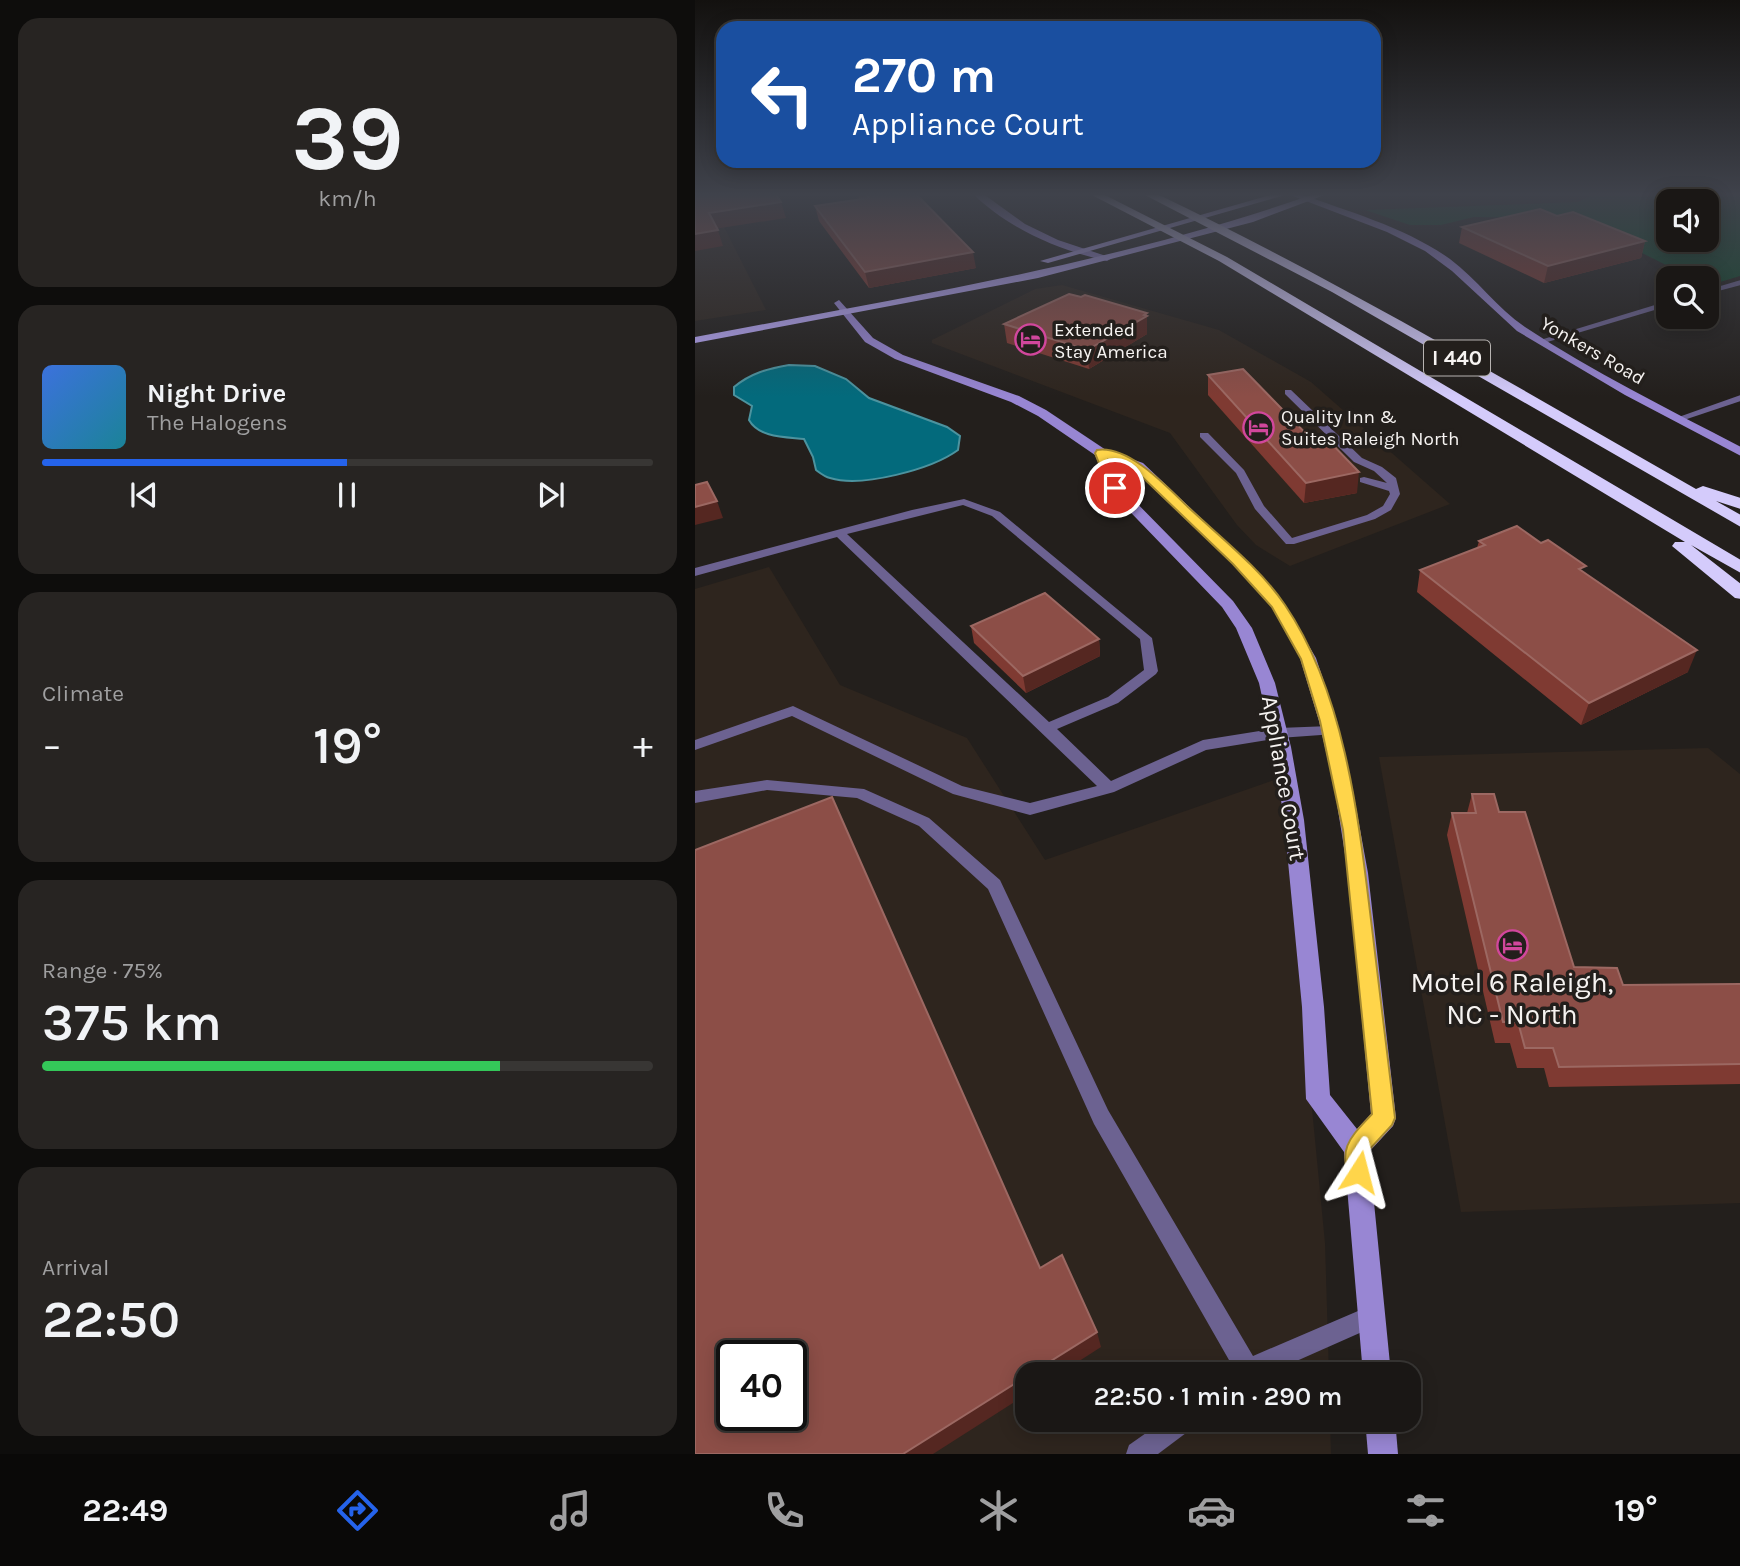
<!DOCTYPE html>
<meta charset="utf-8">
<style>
:root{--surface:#1a1715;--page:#272422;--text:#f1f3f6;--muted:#9f9fa0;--line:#383634;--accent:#2563eb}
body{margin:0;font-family:Karla,sans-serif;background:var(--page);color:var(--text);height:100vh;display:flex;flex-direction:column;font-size:26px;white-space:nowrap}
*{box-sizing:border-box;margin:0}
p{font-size:23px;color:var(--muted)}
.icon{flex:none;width:38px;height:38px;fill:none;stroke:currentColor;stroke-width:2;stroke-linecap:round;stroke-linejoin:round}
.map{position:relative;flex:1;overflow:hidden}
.sheet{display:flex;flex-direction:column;gap:18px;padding:18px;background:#0e0d0c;width:695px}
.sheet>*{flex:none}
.banner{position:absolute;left:21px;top:21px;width:665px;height:147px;border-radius:21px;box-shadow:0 4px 18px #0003,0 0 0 2px var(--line);background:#1a4fa0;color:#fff;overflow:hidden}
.tools{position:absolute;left:961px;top:189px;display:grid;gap:14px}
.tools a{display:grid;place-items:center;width:63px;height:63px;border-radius:14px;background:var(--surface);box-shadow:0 4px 18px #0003,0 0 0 2px var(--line);font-size:35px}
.speed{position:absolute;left:21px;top:1340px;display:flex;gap:14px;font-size:35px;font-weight:700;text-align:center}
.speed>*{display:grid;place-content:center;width:91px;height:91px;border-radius:50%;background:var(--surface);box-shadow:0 4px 18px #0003,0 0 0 2px var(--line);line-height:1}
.speed .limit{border:4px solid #111;border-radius:10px;background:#fff;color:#111}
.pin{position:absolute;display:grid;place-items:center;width:60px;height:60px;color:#fff;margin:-30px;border:4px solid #fff;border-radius:50%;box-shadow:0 2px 7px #0007}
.me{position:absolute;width:77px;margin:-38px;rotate:9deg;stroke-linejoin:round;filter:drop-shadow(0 0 5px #0008)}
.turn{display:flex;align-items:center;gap:24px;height:147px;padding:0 21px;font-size:32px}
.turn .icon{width:91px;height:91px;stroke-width:2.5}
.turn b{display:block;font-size:49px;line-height:60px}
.big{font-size:52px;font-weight:600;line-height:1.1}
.sheet .widget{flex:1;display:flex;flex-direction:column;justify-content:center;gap:10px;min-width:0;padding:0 24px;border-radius:21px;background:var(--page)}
.sheet .dial{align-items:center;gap:0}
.dial b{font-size:91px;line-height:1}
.song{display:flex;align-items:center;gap:21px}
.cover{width:84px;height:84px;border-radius:10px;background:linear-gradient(135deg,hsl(220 70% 55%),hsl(190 70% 35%))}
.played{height:7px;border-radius:4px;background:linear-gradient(90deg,var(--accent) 50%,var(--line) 50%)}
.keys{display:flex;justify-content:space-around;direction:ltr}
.heat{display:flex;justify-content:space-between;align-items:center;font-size:38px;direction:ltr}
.charge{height:10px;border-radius:5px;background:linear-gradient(90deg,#34c759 75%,var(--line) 0)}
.trip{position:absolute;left:320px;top:1362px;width:406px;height:70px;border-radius:21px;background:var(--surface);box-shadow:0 4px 18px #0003,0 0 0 2px var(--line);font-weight:600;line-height:70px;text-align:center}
.tab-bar{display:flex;height:112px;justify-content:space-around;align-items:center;background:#0a0908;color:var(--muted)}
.tab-bar .icon{width:49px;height:49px}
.tab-bar .on{color:var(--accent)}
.tab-bar b{font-size:32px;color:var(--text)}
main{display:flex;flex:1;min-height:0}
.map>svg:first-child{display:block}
</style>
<main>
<section class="sheet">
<div class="widget dial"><b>39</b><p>km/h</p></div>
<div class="widget">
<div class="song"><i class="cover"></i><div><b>Night Drive</b><p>The Halogens</p></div></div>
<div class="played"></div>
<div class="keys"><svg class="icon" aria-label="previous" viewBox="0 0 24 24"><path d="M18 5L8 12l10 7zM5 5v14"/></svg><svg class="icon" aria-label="pause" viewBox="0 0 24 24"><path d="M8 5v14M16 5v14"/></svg><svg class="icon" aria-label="next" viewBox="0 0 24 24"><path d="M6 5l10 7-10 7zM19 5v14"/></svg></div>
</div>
<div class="widget"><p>Climate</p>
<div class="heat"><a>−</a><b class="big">19°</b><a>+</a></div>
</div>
<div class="widget"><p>Range · 75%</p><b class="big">375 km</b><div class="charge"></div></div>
<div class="widget"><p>Arrival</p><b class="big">22:50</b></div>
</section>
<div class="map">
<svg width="1046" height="1454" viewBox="0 0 1046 1454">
<rect width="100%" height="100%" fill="#231f1c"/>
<!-- built -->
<g fill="#2e251e" fill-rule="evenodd">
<polygon points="0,193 12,193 71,310 0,321"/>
<polygon points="367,285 524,330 616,382 755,504 595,566 561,545 542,525 475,433 237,343 237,340 340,289"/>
<path d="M74,567L145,685L272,738L350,860L585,778L630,1243L634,1374H332V1419H635L636,1454H0V589ZM37,1356H96V1416H37Z"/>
<polygon points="1013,748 1045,774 1045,1203 766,1212 684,757"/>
</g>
<!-- green -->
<path fill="#0d4829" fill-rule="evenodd" d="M902,193H1045V276L1012,286V278H997L897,228L844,218L779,217L746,225H715L670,210L883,202ZM973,201H1012V240H973Z"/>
<!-- water -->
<path fill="#036a7c" stroke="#4c939f" stroke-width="2" d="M94,365L120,366L151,379L174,398L252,427L265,436L263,450C237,469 167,488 135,478C130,477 125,473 121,470L118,457L109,439C91,437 64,438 54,420L57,406L39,395V387C56,373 72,369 94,365Z"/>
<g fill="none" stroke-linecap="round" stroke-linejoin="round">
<!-- lane -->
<g fill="#6c6291" fill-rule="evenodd">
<polygon points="1046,280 1046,285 1012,294 1012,290"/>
<polygon points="973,301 973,306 849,343 842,341"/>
<polygon points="590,390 596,390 667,458 687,467 701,478 705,494 696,510 680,519 599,544 591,544 560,509 541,473 505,437 505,433 513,433 549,470 569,506 597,538 672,515 688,506 695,494 694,491 665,482 665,478 669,477 692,483 679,471 659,462 590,394"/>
<polygon points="1046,395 1046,401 986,421 978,419"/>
<path d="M269,499L305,512L457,638L463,671L461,674L423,703L362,729L416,781L508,740L584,728L635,726L640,728L642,731L640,734L584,738L511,750L419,792L335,815L258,794L97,716L0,750V740L98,706L267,786L335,803L402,786L142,537L0,576V568L217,510ZM268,505L297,516L445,639L449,670L413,697L354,722L152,534Z"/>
<polygon points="72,780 169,789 234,818 305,880 413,1110 558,1356 677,1305 685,1308 688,1316 685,1324 572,1374 542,1374 399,1124 293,889 224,826 162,798 72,790 0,803 0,791"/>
<polygon points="471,1419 503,1419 499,1427 463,1454 431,1454 434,1445"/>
</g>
<!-- secondary -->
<g fill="#9886d3" fill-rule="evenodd">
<path d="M277,193H287L330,224L363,240L417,258L412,261C363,250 314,229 277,193Z"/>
<path d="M590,193H603C654,212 710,227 755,259C782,279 802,308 830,327C898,372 973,409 1046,447V456L930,395L822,331L757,271L730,251L692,232Z"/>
<path d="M144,300L178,338L208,355L324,396L351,410L411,450L448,463L548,558L588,602L621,658L642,721L658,791L673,873L701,1118L698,1126L674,1152L696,1374H668L649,1152L611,1099L607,1007L589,820L578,747L564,683L541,628L527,607L415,491L400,455L343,416L316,402L200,359L170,342L139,303ZM415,461L438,469L538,564L577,607L605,658L624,721L640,791L653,873L676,1114L662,1129L635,1095L629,1007L609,820L596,747L580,683L557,628L538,601L426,487Z"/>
<polygon points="670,1419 700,1419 703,1454 673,1454"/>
</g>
<!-- primary -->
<g fill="#b8a7f6" fill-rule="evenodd">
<polygon points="582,193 597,193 353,263 345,261"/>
<path d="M622,193H635L558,222L343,278L0,343V337C209,297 421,264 622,193Z"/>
</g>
<!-- highway -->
<g fill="#d4cbfb" fill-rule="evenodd">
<polygon points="393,193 406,193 532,257 1046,560 1046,573 996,545 1046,584 1046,599 1040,598 977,546 980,542 990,542 524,261"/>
<path d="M446,193H460C646,282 822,387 1001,489L1008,486L1046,498V509L1021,501L1046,515V527L637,292Z"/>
</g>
</g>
<!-- wall -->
<g fill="#7f3a32">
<polygon points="161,193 220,193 281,268 174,288 124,221 120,206 165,199"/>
<polygon points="862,216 950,241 946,258 849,283 764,243 767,227"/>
<polygon points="452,313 452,334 394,369 312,343 309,324"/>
<polygon points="513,375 662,493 609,503 513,395"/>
<polygon points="784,541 889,573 993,672 886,725 722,592 725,570 782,548"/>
<polygon points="276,626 404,639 405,656 331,693 279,643"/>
<polygon points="777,794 804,812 879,967 928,985 1046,984 1046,1084 854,1087 849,1068 822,1068 815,1043 800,1043 752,835 757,813 772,813"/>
</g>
<!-- shaded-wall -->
<g fill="#552721">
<polygon points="86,202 91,218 19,229 14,213"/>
<polygon points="23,230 28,246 0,251 0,234"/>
<polygon points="950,241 946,258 849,283 853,266"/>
<polygon points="278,252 281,268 174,288 170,272"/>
<polygon points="452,313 452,334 394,369 392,350"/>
<polygon points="664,472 662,493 609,503 611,483"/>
<polygon points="22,501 28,518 0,525 0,507"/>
<polygon points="404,639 405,656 331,693 328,676"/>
<polygon points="1002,650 993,672 886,725 894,703"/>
<polygon points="402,1332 406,1347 364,1374 335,1374"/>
<polygon points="332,1376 332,1394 238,1454 208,1454"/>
</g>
<!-- building -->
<g fill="#8c4e47" stroke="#9c6862" stroke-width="2" fill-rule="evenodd">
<polygon points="0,193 80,193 86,202 14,213 23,230 0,234"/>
<polygon points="170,193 220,193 278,252 170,272 120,206 174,198"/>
<polygon points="845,209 862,216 878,212 950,241 853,266 767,227"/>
<polygon points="374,294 386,297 390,295 452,313 449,315 452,316 392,350 309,324"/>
<polygon points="548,369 622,445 635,442 664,472 611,483 513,375"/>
<polygon points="12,482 22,501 0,507 0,485"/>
<polygon points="822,526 846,543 853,540 891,566 884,569 1002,650 894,703 725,570 790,545 784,541"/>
<polygon points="350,593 404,639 328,676 276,626"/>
<polygon points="777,794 799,794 804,812 830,812 879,967 922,968 928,985 1046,984 1046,1064 864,1067 858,1048 830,1048 823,1022 808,1022 757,813 781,813"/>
<path d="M137,797L345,1268L367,1255L402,1332L335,1374H332V1376L208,1454H0V850ZM37,1356H96V1416H37Z"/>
</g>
<!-- sky -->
<linearGradient id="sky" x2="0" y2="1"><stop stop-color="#13110f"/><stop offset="0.49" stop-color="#3f424b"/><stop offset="1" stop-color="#3f424b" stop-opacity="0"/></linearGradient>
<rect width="1046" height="397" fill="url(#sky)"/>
<!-- route -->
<path fill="#ffd54a" stroke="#a68a30" stroke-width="2" d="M402,450C434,445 472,487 493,507C525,537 565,568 590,605C651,695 664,822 677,928C685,991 692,1055 700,1118L697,1125L673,1151L675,1172L672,1180L664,1183L655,1180C642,1147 657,1136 677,1114L648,830L625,721L606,659L577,607L538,564L439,469L414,460L426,488L415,491L400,453Z"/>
<!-- icons -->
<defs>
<symbol id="hotel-ring" viewBox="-11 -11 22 22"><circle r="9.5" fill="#231f1c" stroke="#d1479c" stroke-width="1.5"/><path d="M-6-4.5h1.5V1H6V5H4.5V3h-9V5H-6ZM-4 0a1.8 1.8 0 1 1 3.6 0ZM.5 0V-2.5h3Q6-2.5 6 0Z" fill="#d1479c"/></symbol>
</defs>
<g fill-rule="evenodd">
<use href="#hotel-ring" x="318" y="322" width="35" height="35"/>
<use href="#hotel-ring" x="546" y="410" width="35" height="35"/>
<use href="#hotel-ring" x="800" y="928" width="35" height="35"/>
</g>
<g text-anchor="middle" stroke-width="7" stroke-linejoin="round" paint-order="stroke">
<!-- far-poi labels -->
<g font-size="19" fill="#f6f3f1" stroke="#231f1c" text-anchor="start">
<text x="359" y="336">Extended<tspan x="359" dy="22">Stay America</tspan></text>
<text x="586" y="423">Quality Inn &amp;<tspan x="586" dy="22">Suites Raleigh North</tspan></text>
</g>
<!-- far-street labels -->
<g font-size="19" fill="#f6f3f1" stroke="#231f1c">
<text transform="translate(898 350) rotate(30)" y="7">Yonkers Road</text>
</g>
<!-- shield labels -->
<rect fill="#231f1c" stroke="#b7b3b1" stroke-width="2" x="729" y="340.5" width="66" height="35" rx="5"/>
<g font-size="21" font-weight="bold" fill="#f6f3f1">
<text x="762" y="365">I 440</text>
</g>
<!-- street labels -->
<g font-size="23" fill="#f6f3f1" stroke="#231f1c">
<text transform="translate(589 778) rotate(80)" y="8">Appliance Court</text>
</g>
<!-- near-poi labels -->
<g font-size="28" fill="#f6f3f1" stroke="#231f1c">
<text x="817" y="992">Motel 6 Raleigh,<tspan x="817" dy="32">NC - North</tspan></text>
</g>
</g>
</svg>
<div class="tools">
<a><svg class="icon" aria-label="sound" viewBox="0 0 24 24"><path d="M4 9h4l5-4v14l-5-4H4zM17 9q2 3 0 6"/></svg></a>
<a><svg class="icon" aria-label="search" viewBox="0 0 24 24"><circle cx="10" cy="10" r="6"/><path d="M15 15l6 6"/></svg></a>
</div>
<div class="speed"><div class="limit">40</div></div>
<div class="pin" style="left:420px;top:488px;background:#d93025"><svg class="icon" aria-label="arrive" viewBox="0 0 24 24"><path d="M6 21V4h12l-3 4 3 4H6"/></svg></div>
<svg class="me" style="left:664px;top:1172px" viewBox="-20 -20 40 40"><path d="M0-17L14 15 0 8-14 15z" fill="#ffd54a" stroke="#fff" stroke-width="4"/></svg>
<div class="trip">22:50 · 1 min · 290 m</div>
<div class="banner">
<div class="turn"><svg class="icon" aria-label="left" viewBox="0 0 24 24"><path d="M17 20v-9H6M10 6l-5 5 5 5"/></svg><div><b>270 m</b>Appliance Court</div></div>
</div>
</div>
</main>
<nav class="tab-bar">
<b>22:49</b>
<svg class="icon on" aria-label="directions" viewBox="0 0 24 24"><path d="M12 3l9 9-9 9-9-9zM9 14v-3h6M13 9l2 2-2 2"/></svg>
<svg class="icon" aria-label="music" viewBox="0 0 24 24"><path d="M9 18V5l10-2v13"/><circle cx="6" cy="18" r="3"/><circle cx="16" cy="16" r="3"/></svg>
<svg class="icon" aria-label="phone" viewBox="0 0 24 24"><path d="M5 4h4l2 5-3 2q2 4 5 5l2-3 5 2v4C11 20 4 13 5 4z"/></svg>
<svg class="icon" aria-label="climate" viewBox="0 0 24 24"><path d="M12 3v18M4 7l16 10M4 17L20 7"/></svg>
<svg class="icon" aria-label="car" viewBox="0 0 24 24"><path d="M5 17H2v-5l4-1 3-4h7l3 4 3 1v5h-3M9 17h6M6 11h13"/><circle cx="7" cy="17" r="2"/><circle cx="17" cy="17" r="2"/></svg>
<svg class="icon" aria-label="filters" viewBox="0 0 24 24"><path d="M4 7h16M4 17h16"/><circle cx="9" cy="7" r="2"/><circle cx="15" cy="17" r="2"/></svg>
<b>19°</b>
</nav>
